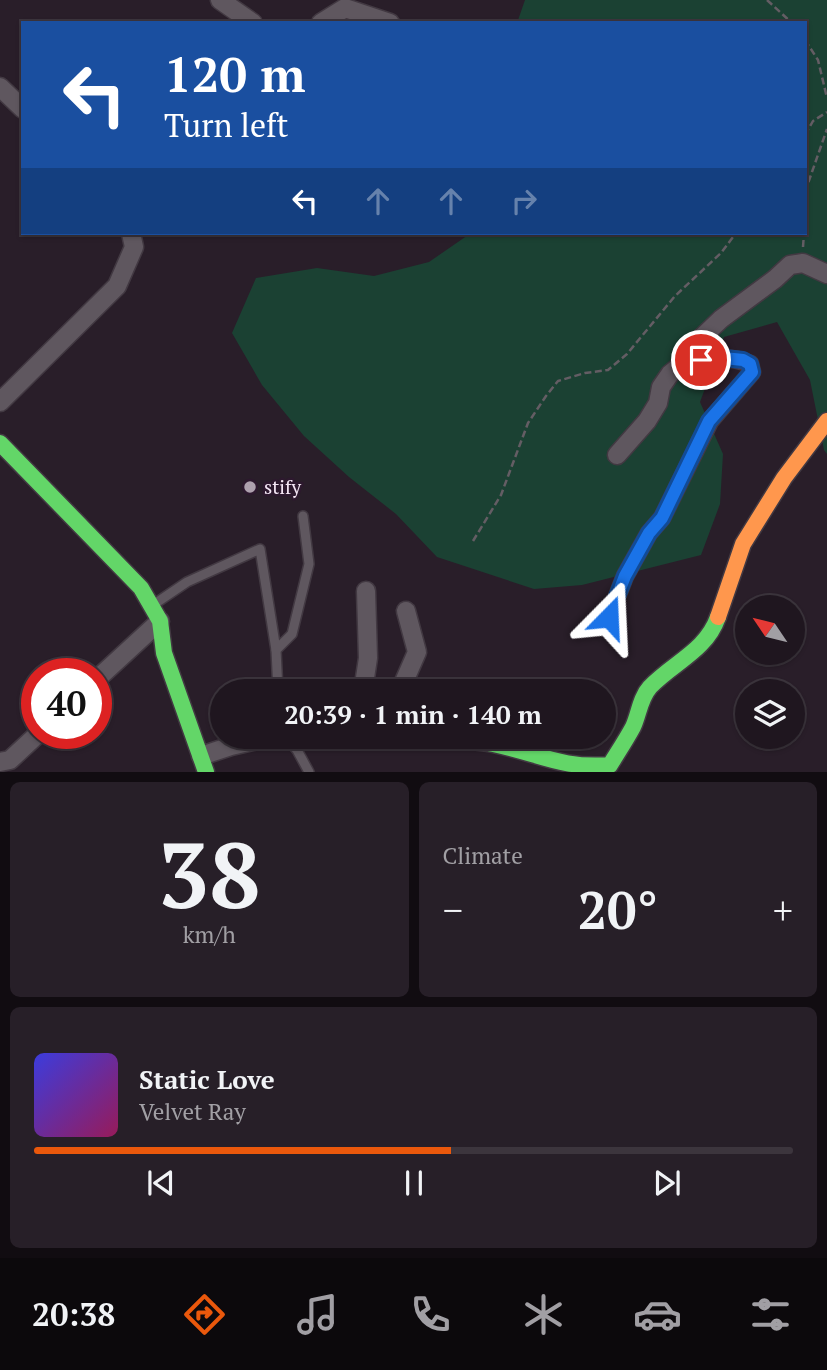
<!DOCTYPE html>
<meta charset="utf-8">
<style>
:root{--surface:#1f161f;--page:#271f28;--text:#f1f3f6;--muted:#a19fa4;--line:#3c353d;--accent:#ea580c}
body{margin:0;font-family:"PT Serif",serif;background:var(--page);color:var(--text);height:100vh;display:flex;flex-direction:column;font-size:26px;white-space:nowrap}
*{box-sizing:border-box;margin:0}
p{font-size:23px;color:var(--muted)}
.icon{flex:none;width:38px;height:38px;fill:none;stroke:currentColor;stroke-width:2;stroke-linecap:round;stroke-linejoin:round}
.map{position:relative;height:772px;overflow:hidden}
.details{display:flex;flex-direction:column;gap:10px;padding:10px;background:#110c11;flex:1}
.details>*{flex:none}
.hud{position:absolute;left:21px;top:21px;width:786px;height:214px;border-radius:0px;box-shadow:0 2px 5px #0004,0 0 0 2px var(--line);background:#1a4fa0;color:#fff;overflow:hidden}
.needle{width:46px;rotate:305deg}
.fabs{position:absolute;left:735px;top:595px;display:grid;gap:14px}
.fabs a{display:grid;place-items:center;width:70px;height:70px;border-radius:50%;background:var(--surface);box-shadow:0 2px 5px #0004,0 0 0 2px var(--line);font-size:35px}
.speed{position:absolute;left:21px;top:658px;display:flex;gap:14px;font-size:35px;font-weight:700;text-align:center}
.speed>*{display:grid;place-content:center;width:91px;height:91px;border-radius:50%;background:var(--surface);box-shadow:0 2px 5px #0004,0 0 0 2px var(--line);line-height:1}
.speed .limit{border:10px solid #d22;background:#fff;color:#111}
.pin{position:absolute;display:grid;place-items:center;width:60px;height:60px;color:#fff;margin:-30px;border:4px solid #fff;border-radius:50%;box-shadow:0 2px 7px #0007}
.me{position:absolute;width:77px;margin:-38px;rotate:21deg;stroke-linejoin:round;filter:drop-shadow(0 0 5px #0008)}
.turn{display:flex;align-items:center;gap:24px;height:147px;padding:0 28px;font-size:32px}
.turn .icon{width:91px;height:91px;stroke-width:2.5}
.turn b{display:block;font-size:49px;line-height:60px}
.lanes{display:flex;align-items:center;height:66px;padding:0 28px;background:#0003;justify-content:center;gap:35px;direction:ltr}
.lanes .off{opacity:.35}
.big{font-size:52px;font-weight:700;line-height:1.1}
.details .widget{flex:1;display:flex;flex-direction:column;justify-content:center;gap:10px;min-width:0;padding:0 24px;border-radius:10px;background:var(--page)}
.details .dial{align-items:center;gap:0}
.dial b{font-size:91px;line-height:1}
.song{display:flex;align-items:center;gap:21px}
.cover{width:84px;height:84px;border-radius:10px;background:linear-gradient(135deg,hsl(240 70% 55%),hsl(330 70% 35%))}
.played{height:7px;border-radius:4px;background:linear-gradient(90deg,var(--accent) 55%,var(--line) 55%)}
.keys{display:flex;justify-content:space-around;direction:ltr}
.heat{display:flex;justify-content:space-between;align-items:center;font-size:38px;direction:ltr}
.details .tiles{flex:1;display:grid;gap:10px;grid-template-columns:1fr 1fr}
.widget:last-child{grid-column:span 2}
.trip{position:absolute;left:210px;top:679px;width:406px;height:70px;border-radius:35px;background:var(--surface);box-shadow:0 2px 5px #0004,0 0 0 2px var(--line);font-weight:700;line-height:70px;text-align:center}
.dock{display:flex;height:112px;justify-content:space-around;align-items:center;background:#0c090c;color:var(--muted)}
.dock .icon{width:49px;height:49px}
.dock .on{color:var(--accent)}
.dock b{font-size:32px;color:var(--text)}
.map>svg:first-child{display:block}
</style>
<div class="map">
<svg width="827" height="772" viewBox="0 0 827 772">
<rect width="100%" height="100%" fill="#291e29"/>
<!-- green -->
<polygon fill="#1b4133" points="525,0 827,0 827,454 824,450 810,380 777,322 724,337 700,402 723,454 720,504 701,555 582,585 534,589 437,557 396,514 349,477 304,436 262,385 232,333 256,278 317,268 374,276 429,262 471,233 805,233 805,23 517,23"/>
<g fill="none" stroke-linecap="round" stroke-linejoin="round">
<defs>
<g id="lane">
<polyline points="153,605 187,582 260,549 276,650"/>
<polyline points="278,691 276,650 292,634 309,564 303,516"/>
<polyline points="286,737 297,750 309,772"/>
</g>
<g id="street">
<polyline points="220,0 253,23"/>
<polyline points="321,23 345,8 390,23"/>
<polyline points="0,87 23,109"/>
<polyline points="0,402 117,286 134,247 131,233"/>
<polyline points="617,455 647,421 658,403 661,387 670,374 682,364 695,344 721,319 775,279 790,265 803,263 827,274"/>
<polyline points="96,680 160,621"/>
<polyline points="363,691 368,658 366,591"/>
<polyline points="400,691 417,652 406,611"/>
<polyline points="201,756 231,746 270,737"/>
<polyline points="0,762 10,760 39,733"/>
</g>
<g id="fast">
<polyline points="0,443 141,588 160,621 164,653 206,772"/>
<path d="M401,737C432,739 463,738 493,744C538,753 561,769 610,765C618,752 626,740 633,727C639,714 640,698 650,687C674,662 706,651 718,617"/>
</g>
<polyline id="slow" points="718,617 743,544 784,478 827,421"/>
<path id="jam" d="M609,617L625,576L649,533L662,518L710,421L752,372L750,364C728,354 705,359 682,364"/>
</defs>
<!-- lane casing -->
<use href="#lane" stroke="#423942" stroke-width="12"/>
<!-- street casing -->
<use href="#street" stroke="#423942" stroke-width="21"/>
<!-- fast casing -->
<use href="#fast" stroke="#423942" stroke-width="19"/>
<!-- slow casing -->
<use href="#slow" stroke="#423942" stroke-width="19"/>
<!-- jam casing -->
<use href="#jam" stroke="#423942" stroke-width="19"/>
<!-- path -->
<g stroke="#645d64" stroke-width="2.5" stroke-dasharray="7 3.5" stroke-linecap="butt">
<polyline points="767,0 792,23"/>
<polyline points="805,40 818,60 827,98"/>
<polyline points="805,135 813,121 827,112"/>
<polyline points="805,192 827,129"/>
<polyline points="805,202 807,220 805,229"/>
<polyline points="803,247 804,233"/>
<polyline points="473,541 501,495 528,423 546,396 558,381 585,373 608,370 627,354 675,296 721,253 736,233"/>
</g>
<!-- lane -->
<use href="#lane" stroke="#5f575f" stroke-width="9"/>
<!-- street -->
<use href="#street" stroke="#5f575f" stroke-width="18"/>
<!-- fast -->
<use href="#fast" stroke="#63d668" stroke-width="16"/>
<!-- slow -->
<use href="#slow" stroke="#ff974d" stroke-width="16"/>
<!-- jam -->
<use href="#jam" stroke="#b3261e" stroke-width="16"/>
</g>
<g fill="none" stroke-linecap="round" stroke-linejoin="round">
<defs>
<polyline id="route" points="609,617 625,576 649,533 662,518 709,421 752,372 750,364 743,360 724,358 701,360"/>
</defs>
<!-- route casing -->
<use href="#route" stroke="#114b97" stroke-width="18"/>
<!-- route -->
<use href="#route" stroke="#1a73e8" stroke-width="12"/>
</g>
<!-- markers -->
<circle fill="#aea1ae" stroke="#2d192e" stroke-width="2.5" cx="250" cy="487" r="7"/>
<g text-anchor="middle" stroke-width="5" stroke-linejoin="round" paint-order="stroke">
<!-- poi labels -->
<g font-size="19" fill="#f5e7f5" stroke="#2d192e" text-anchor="start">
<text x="264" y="494">stify</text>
</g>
</g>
</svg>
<div class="fabs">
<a><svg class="needle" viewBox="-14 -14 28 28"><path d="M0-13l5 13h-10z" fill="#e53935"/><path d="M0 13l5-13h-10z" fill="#a19fa4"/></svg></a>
<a><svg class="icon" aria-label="layers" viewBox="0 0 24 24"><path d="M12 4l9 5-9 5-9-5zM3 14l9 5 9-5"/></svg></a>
</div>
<div class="speed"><div class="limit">40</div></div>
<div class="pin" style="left:701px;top:360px;background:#d93025"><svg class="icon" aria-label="arrive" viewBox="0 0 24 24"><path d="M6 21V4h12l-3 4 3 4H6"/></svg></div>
<svg class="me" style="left:609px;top:617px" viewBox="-20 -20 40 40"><path d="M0-17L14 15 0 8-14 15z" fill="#1a73e8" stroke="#fff" stroke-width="4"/></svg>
<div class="trip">20:39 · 1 min · 140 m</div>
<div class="hud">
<div class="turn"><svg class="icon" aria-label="left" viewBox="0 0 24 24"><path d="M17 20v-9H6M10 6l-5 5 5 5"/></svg><div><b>120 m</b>Turn left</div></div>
<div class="lanes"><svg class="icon" aria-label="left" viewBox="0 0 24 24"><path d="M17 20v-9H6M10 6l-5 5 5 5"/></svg><svg class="icon off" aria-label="ahead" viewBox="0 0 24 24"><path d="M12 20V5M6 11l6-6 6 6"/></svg><svg class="icon off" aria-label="ahead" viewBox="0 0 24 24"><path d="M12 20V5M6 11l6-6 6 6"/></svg><svg class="icon off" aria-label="right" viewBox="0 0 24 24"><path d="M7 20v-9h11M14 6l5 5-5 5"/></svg></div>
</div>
</div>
<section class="details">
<div class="tiles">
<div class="widget dial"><b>38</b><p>km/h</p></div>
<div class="widget"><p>Climate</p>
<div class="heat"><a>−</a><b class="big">20°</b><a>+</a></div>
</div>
<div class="widget">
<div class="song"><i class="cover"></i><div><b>Static Love</b><p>Velvet Ray</p></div></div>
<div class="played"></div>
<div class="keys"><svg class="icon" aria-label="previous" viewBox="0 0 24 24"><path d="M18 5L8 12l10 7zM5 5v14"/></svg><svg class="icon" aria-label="pause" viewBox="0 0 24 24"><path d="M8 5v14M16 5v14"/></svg><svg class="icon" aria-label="next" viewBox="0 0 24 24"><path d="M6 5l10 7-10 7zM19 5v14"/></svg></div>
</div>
</div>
</section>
<nav class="dock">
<b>20:38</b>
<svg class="icon on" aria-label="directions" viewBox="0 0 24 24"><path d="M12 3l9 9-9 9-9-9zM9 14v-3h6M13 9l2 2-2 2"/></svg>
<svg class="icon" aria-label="music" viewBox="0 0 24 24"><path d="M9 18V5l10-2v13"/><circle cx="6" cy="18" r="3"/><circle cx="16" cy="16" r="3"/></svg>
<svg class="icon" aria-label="phone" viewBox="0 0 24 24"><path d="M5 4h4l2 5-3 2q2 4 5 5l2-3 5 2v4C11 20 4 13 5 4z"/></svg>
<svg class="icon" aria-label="climate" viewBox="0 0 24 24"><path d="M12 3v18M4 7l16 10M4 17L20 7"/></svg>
<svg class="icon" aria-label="car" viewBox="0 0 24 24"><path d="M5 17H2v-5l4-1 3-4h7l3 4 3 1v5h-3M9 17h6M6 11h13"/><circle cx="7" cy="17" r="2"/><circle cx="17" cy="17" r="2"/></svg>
<svg class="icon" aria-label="filters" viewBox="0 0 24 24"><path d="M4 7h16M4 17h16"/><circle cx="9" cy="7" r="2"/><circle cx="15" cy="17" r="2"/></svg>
</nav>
